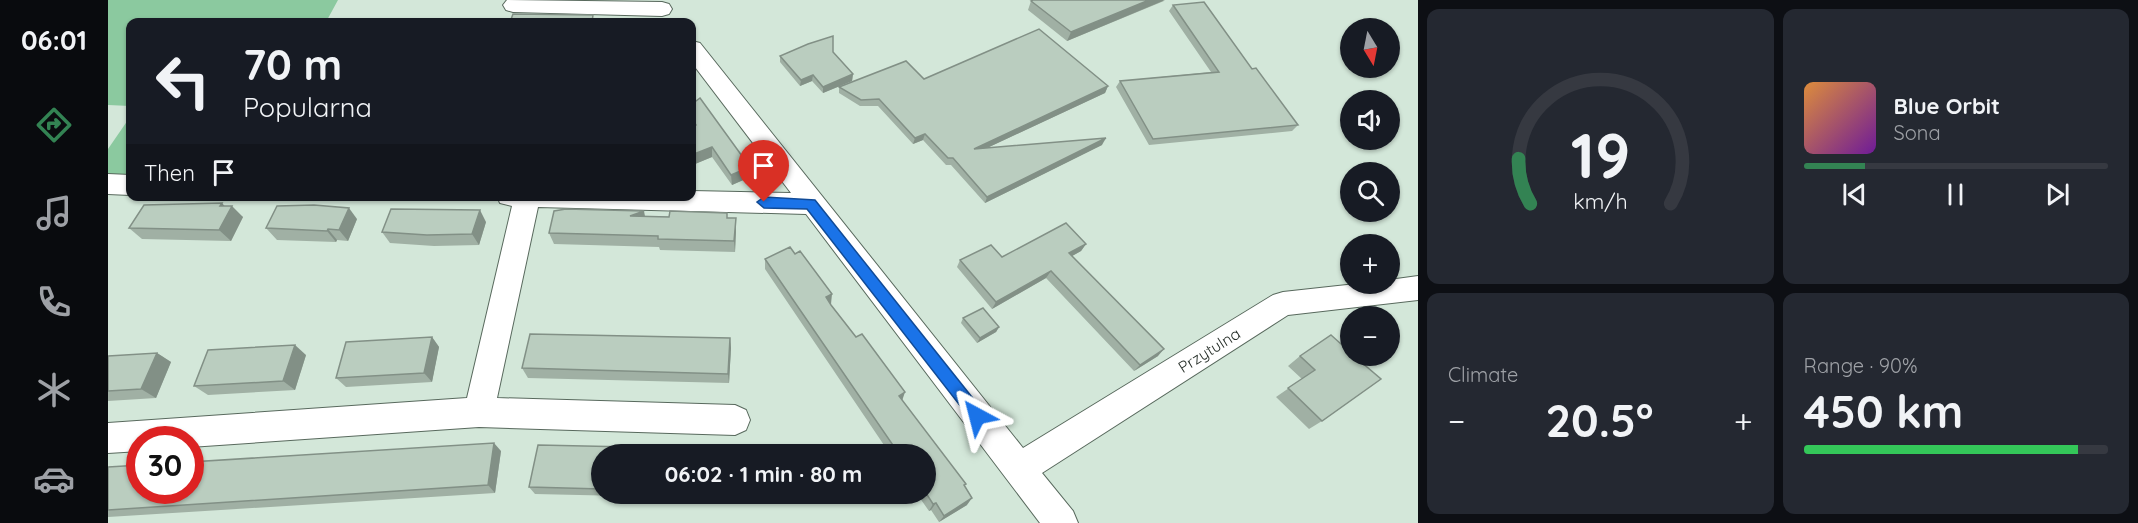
<!DOCTYPE html>
<meta charset="utf-8">
<style>
:root{--surface:#171b24;--page:#242831;--text:#f1f3f6;--muted:#9ea1a6;--line:#363941;--accent:#338353}
body{margin:0;font-family:Quicksand,sans-serif;background:var(--page);color:var(--text);height:100vh;display:flex;flex-direction:column;font-size:22px;white-space:nowrap}
*{box-sizing:border-box;margin:0}
p{font-size:20px;color:var(--muted)}
.icon{flex:none;width:33px;height:33px;fill:none;stroke:currentColor;stroke-width:2;stroke-linecap:round;stroke-linejoin:round}
.map{position:relative;flex:1;overflow:hidden}
.side{display:flex;flex-direction:column;gap:9px;padding:9px;background:#0d0f14;width:720px}
.side>*{flex:none}
.banner{position:absolute;left:18px;top:18px;width:570px;height:183px;border-radius:12px;box-shadow:0 2px 4px #0004;background:#171b24;color:var(--text);overflow:hidden}
.needle{width:39px;rotate:170deg}
.tools{position:absolute;left:1232px;top:18px;display:grid;gap:12px}
.tools a{display:grid;place-items:center;width:60px;height:60px;border-radius:50%;background:var(--surface);box-shadow:0 2px 4px #0004;font-size:30px}
.speed{position:absolute;left:18px;top:426px;display:flex;gap:12px;font-size:30px;font-weight:700;text-align:center}
.speed>*{display:grid;place-content:center;width:78px;height:78px;border-radius:50%;background:var(--surface);box-shadow:0 2px 4px #0004;line-height:1}
.speed .limit{border:9px solid #d22;background:#fff;color:#111}
.pin{position:absolute;display:grid;place-items:center;width:51px;height:51px;color:#fff;margin:-62px -26px;border-radius:50% 50% 50% 0;rotate:-45deg;box-shadow:0 0 6px #0007}
.pin .icon{rotate:45deg}
.me{position:absolute;width:66px;margin:-33px;rotate:322deg;stroke-linejoin:round;filter:drop-shadow(0 0 4px #0008)}
.turn{display:flex;align-items:center;gap:21px;height:126px;padding:0 18px;font-size:27px}
.turn .icon{width:78px;height:78px;stroke-width:2.5}
.turn b{display:block;font-size:42px;line-height:51px}
.then{display:flex;align-items:center;height:57px;padding:0 18px;background:#0003;gap:12px;font-size:22px}
.big{font-size:45px;font-weight:700;line-height:1.1}
.side .card{flex:1;display:flex;flex-direction:column;justify-content:center;gap:9px;min-width:0;padding:0 21px;border-radius:12px;background:var(--page)}
.side .dial{align-items:center;gap:0}
.dial svg{height:156px;overflow:visible;fill:none;stroke:var(--line);stroke-width:7;stroke-linecap:round;text-anchor:middle}
.dial text{fill:var(--text);stroke:none}
.song{display:flex;align-items:center;gap:18px}
.cover{width:72px;height:72px;border-radius:9px;background:linear-gradient(135deg,hsl(30 70% 55%),hsl(280 70% 35%))}
.played{height:6px;border-radius:3px;background:linear-gradient(90deg,var(--accent) 20%,var(--line) 20%)}
.keys{display:flex;justify-content:space-around;direction:ltr}
.heat{display:flex;justify-content:space-between;align-items:center;font-size:33px;direction:ltr}
.charge{height:9px;border-radius:4px;background:linear-gradient(90deg,#34c759 90%,var(--line) 0)}
.side .tiles{flex:1;display:grid;gap:9px;grid-template-columns:repeat(2,1fr)}
.trip{position:absolute;left:483px;top:444px;width:345px;height:60px;border-radius:30px;background:var(--surface);box-shadow:0 2px 4px #0004;font-weight:700;line-height:60px;text-align:center}
main{display:flex;flex:1;min-height:0}
.tabs{display:flex;flex-direction:column;width:108px;justify-content:space-around;align-items:center;background:#090b0e;color:var(--muted)}
.tabs .icon{width:42px;height:42px}
.tabs .selected{color:var(--accent)}
.tabs b{font-size:27px;color:var(--text)}
.map>svg:first-child{display:block}
</style>
<main>
<nav class="tabs">
<b>06:01</b>
<svg class="icon selected" aria-label="directions" viewBox="0 0 24 24"><path d="M12 3l9 9-9 9-9-9zM9 14v-3h6M13 9l2 2-2 2"/></svg>
<svg class="icon" aria-label="music" viewBox="0 0 24 24"><path d="M9 18V5l10-2v13"/><circle cx="6" cy="18" r="3"/><circle cx="16" cy="16" r="3"/></svg>
<svg class="icon" aria-label="phone" viewBox="0 0 24 24"><path d="M5 4h4l2 5-3 2q2 4 5 5l2-3 5 2v4C11 20 4 13 5 4z"/></svg>
<svg class="icon" aria-label="climate" viewBox="0 0 24 24"><path d="M12 3v18M4 7l16 10M4 17L20 7"/></svg>
<svg class="icon" aria-label="car" viewBox="0 0 24 24"><path d="M5 17H2v-5l4-1 3-4h7l3 4 3 1v5h-3M9 17h6M6 11h13"/><circle cx="7" cy="17" r="2"/><circle cx="17" cy="17" r="2"/></svg>
</nav>
<div class="map">
<svg width="1310" height="523" viewBox="0 0 1310 523">
<rect width="100%" height="100%" fill="#d3e7d9"/>
<!-- green -->
<g fill="#8bc99f">
<polygon points="0,0 230,0 218,22 22,22 22,106 0,105"/>
<polygon points="22,117 22,177 0,176 0,149"/>
</g>
<g fill="none" stroke-linecap="round" stroke-linejoin="round">
<defs>
<g id="minor">
<polygon points="399,0 554,2 561,4 564,9 561,14 554,16 405,12 398,10 395,5"/>
<polygon points="584,41 592,43 915,448 1165,295 1175,292 1248,284 1281,284 1281,280 1310,276 1310,300 1180,315 934,473 965,511 970,523 932,523 698,214 430,207 389,398 627,405 638,410 642,420 638,430 627,435 371,427 82,447 82,440 32,440 32,451 0,453 0,423 359,398 404,206 392,203 389,196 584,196 584,191 683,193 584,63"/>
<polygon points="0,174 22,175 22,195 0,194"/>
</g>
</defs>
<!-- minor casing -->
<use href="#minor" stroke="#58695d" stroke-width="2"/>
<!-- minor -->
<use href="#minor" fill="#fff" fill-rule="evenodd"/>
</g>
<!-- wall -->
<g fill="#a0b0a4">
<polygon points="923,1 1056,1 959,41 920,10"/>
<polygon points="1065,5 1144,69 1190,125 1184,131 1041,145 1008,87 1012,81 1103,72 1061,11"/>
<polygon points="725,52 745,74 744,81 715,93 704,81 692,86 672,62 672,56"/>
<polygon points="816,79 1000,86 997,93 879,148 994,145 877,203 843,165 838,165 815,140 805,144 770,106 752,106 731,93 731,87"/>
<polygon points="584,104 642,167 642,177 624,185 604,157 587,164 584,158"/>
<polygon points="116,206 135,217 123,241 34,239 21,228"/>
<polygon points="537,216 628,218 628,229 627,252 552,250 551,247 446,244 441,233"/>
<polygon points="249,219 240,241 229,240 228,242 169,240 158,228"/>
<polygon points="378,222 371,245 326,246 282,243 274,232"/>
<polygon points="978,244 973,251 964,256 1050,356 1026,371 938,278 884,309 849,267 852,260 894,257"/>
<polygon points="657,259 723,305 794,401 858,484 856,486 859,505 831,522 823,510 821,511 809,494 818,494 818,454 782,454 657,269"/>
<polygon points="855,318 891,327 888,332 869,343 853,323"/>
<polygon points="324,337 331,347 324,382 238,387 228,378"/>
<polygon points="622,338 623,348 621,383 420,378 414,368"/>
<polygon points="49,353 63,362 48,398 0,401 0,356"/>
<polygon points="198,355 187,390 100,395 86,386"/>
<polygon points="1192,356 1273,379 1214,421 1201,429 1168,397 1194,379 1180,366"/>
<polygon points="393,451 387,493 0,517 0,467"/>
<polygon points="494,454 494,494 649,494 648,499 427,494 421,487"/>
</g>
<!-- shaded-wall -->
<g fill="#829086">
<polygon points="1041,0 1057,0 959,41 963,32"/>
<polygon points="745,74 744,81 715,93 715,87"/>
<polygon points="705,75 704,81 692,86 693,80"/>
<polygon points="1000,86 997,93 864,155 866,149"/>
<polygon points="817,134 815,140 805,144 807,138"/>
<polygon points="998,138 994,145 877,203 879,197"/>
<polygon points="604,147 604,157 587,164 586,154"/>
<polygon points="642,167 642,177 624,185 623,175"/>
<polygon points="114,203 121,211 124,206 135,217 123,241 111,230 112,206"/>
<polygon points="241,208 249,219 240,241 231,230"/>
<polygon points="372,210 378,222 371,245 364,234"/>
<polygon points="536,211 538,222 522,216"/>
<polygon points="628,218 628,229 627,252 626,241"/>
<polygon points="220,229 229,240 228,242 219,231"/>
<polygon points="978,244 973,251 957,260 961,253"/>
<polygon points="943,271 938,278 884,309 888,302"/>
<polygon points="724,294 723,304 717,308 718,297"/>
<polygon points="891,327 888,332 869,343 872,338"/>
<polygon points="324,337 331,347 324,382 316,373"/>
<polygon points="622,338 623,348 621,383 620,374"/>
<polygon points="187,345 198,355 187,390 175,381"/>
<polygon points="1056,349 1050,356 1026,371 1032,365"/>
<polygon points="49,353 63,362 48,398 33,389"/>
<polygon points="797,392 794,401 791,396"/>
<polygon points="386,443 393,451 387,493 380,485"/>
<polygon points="864,498 859,505 831,522 836,516"/>
<polygon points="828,503 823,510 821,511 825,504"/>
</g>
<!-- building -->
<g fill="#bacdbf" stroke="#829086" stroke-width="1.5">
<polygon points="925,0 1041,0 963,32 923,1"/>
<polygon points="1096,2 1144,69 1148,68 1190,125 1045,139 1012,81 1111,72 1065,5"/>
<polygon points="405,14 485,15 484,22 402,22"/>
<polygon points="931,29 1000,86 866,149 998,138 879,197 845,158 840,158 817,134 807,138 771,99 753,100 731,87 798,61 816,79"/>
<polygon points="725,36 725,52 745,74 715,87 705,75 693,80 672,56 700,44"/>
<polygon points="592,98 642,167 623,175 604,147 586,154 584,150 584,127 588,125 584,118 584,104"/>
<polygon points="114,203 112,206 124,206 111,230 21,228 36,205"/>
<polygon points="206,205 241,208 231,230 220,229 219,231 158,228 169,206"/>
<polygon points="283,209 372,210 364,234 319,235 274,232"/>
<polygon points="458,209 536,211 522,216 561,217 562,211 619,213 619,218 628,218 626,241 550,239 550,236 441,233 446,211"/>
<polygon points="958,223 978,244 961,253 1056,349 1032,365 943,271 888,302 852,260 883,245 894,257"/>
<polygon points="682,247 687,254 692,251 724,294 718,297 723,305 748,337 754,334 797,392 791,396 858,484 856,485 864,498 836,516 828,503 825,504 818,493 818,454 791,454 657,259"/>
<polygon points="875,308 891,327 872,338 855,318"/>
<polygon points="422,334 622,338 620,374 414,368"/>
<polygon points="1223,335 1242,352 1242,356 1246,356 1273,379 1214,421 1180,388 1207,370 1192,356"/>
<polygon points="324,337 316,373 228,378 238,342"/>
<polygon points="187,345 175,381 86,386 100,350"/>
<polygon points="49,353 33,389 0,391 0,356"/>
<polygon points="386,443 380,485 0,510 0,467 32,465 32,490 82,490 82,462"/>
<polygon points="430,445 569,448 650,450 649,454 494,454 494,489 421,487"/>
</g>
<!-- route -->
<polygon fill="#1a73e8" stroke="#114b97" stroke-width="1.5" points="656,197 707,200 875,411 877,416 875,421 869,424 864,421 699,209 656,208 649,202"/>
<g text-anchor="middle" stroke-width="4.5" stroke-linejoin="round" paint-order="stroke">
<!-- street labels -->
<g font-size="16" fill="#262e28" stroke="#fff">
<text transform="translate(1101 350) rotate(-32)" y="6">Przytulna</text>
</g>
</g>
</svg>
<div class="tools">
<a><svg class="needle" viewBox="-14 -14 28 28"><path d="M0-13l5 13h-10z" fill="#e53935"/><path d="M0 13l5-13h-10z" fill="#9ea1a6"/></svg></a>
<a><svg class="icon" aria-label="sound" viewBox="0 0 24 24"><path d="M4 9h4l5-4v14l-5-4H4zM17 9q2 3 0 6"/></svg></a>
<a><svg class="icon" aria-label="search" viewBox="0 0 24 24"><circle cx="10" cy="10" r="6"/><path d="M15 15l6 6"/></svg></a>
<a>+</a>
<a>−</a>
</div>
<div class="speed"><div class="limit">30</div></div>
<div class="pin" style="left:656px;top:202px;background:#d93025"><svg class="icon" aria-label="arrive" viewBox="0 0 24 24"><path d="M6 21V4h12l-3 4 3 4H6"/></svg></div>
<svg class="me" style="left:869px;top:416px" viewBox="-20 -20 40 40"><path d="M0-17L14 15 0 8-14 15z" fill="#1a73e8" stroke="#fff" stroke-width="4"/></svg>
<div class="trip">06:02 · 1 min · 80 m</div>
<div class="banner">
<div class="turn"><svg class="icon" aria-label="left" viewBox="0 0 24 24"><path d="M17 20v-9H6M10 6l-5 5 5 5"/></svg><div><b>70 m</b>Popularna</div></div>
<div class="then">Then<svg class="icon" aria-label="arrive" viewBox="0 0 24 24"><path d="M6 21V4h12l-3 4 3 4H6"/></svg></div>
</div>
</div>
<section class="side">
<div class="tiles">
<div class="card dial"><svg viewBox="0 0 100 80">
<path d="M14 69A42 42 0 1 1 86 69"/>
<path d="M14 69A42 42 0 0 1 8 46" stroke="#338353"/>
<text x="50" y="56" font-size="32" font-weight="700">19</text>
<text x="50" y="72" font-size="11">km/h</text>
</svg></div>
<div class="card">
<div class="song"><i class="cover"></i><div><b>Blue Orbit</b><p>Sona</p></div></div>
<div class="played"></div>
<div class="keys"><svg class="icon" aria-label="previous" viewBox="0 0 24 24"><path d="M18 5L8 12l10 7zM5 5v14"/></svg><svg class="icon" aria-label="pause" viewBox="0 0 24 24"><path d="M8 5v14M16 5v14"/></svg><svg class="icon" aria-label="next" viewBox="0 0 24 24"><path d="M6 5l10 7-10 7zM19 5v14"/></svg></div>
</div>
<div class="card"><p>Climate</p>
<div class="heat"><a>−</a><b class="big">20.5°</b><a>+</a></div>
</div>
<div class="card"><p>Range · 90%</p><b class="big">450 km</b><div class="charge"></div></div>
</div>
</section>
</main>
